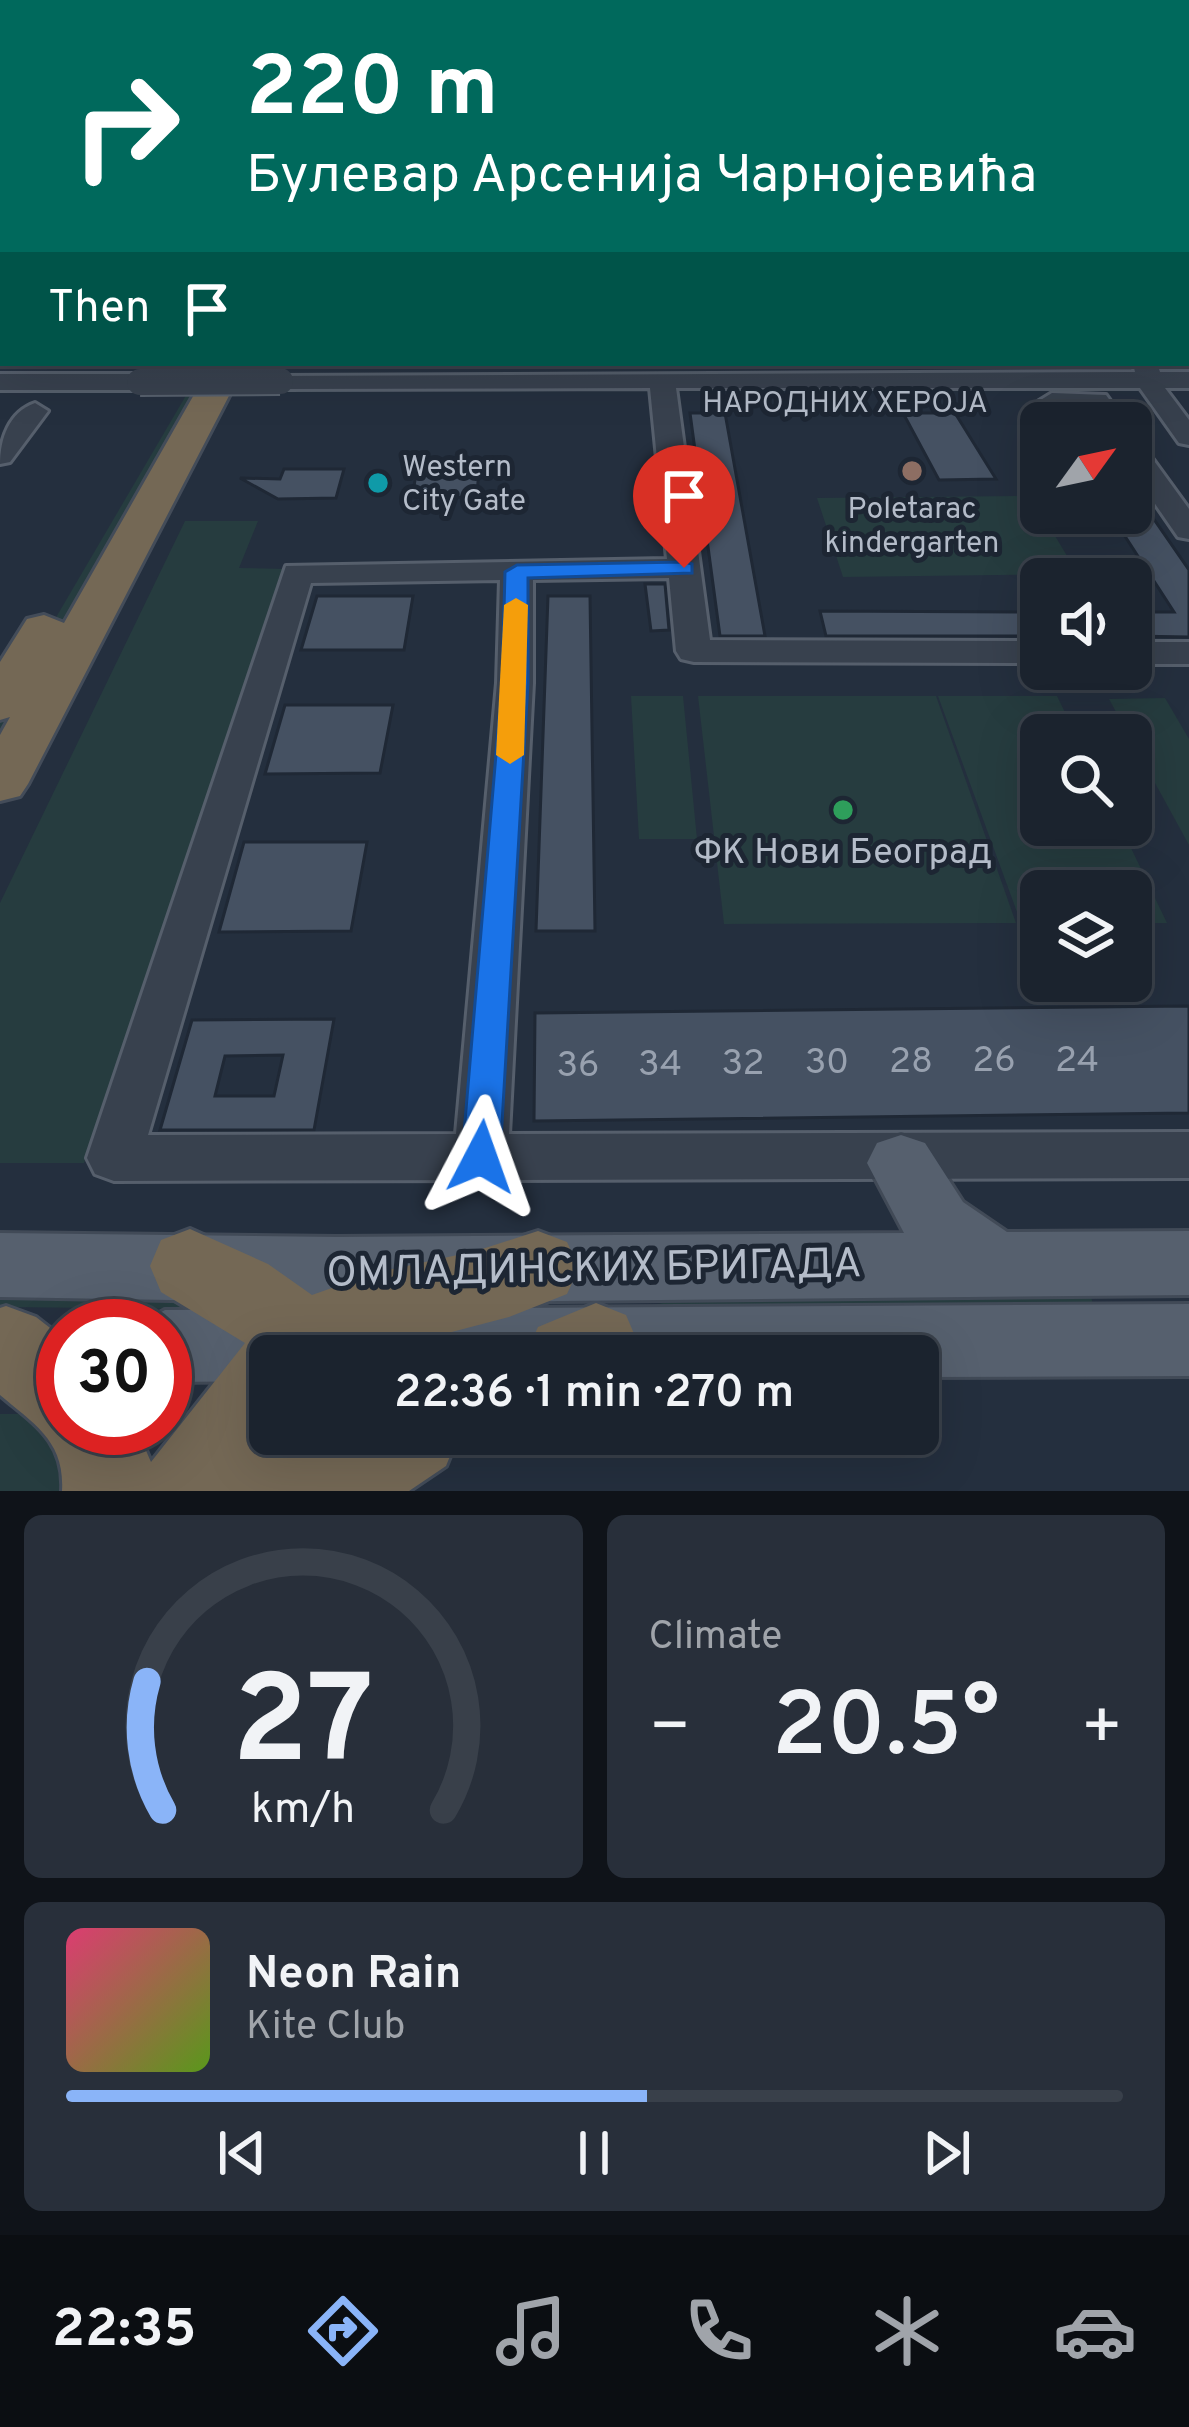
<!DOCTYPE html>
<meta charset="utf-8">
<style>
:root{--surface:#1b232e;--page:#282f3a;--text:#f1f3f6;--muted:#a0a4aa;--line:#39404a;--accent:#8ab4f8}
body{margin:0;font-family:Overpass,sans-serif;background:var(--page);color:var(--text);height:100vh;display:flex;flex-direction:column;font-size:45px;white-space:nowrap}
*{box-sizing:border-box;margin:0}
p{font-size:39px;color:var(--muted)}
.icon{flex:none;width:66px;height:66px;fill:none;stroke:currentColor;stroke-width:2;stroke-linecap:round;stroke-linejoin:round}
.map{position:relative;height:1491px;overflow:hidden}
.side{display:flex;flex-direction:column;gap:24px;padding:24px;background:#0f1319;flex:1}
.side>*{flex:none}
.hud{position:absolute;left:0px;top:0px;width:1191px;height:366px;box-shadow:0 12px 48px #0002,0 0 0 3px var(--line);background:#00695c;color:#fff;overflow:hidden}
.needle{width:78px;rotate:57deg}
.tools{position:absolute;left:1020px;top:402px;display:grid;gap:24px}
.tools a{display:grid;place-items:center;width:132px;height:132px;border-radius:18px;background:var(--surface);box-shadow:0 12px 48px #0002,0 0 0 3px var(--line);font-size:60px}
.speed{position:absolute;left:36px;top:1299px;display:flex;gap:24px;font-size:60px;font-weight:700;text-align:center}
.speed>*{display:grid;place-content:center;width:156px;height:156px;border-radius:50%;background:var(--surface);box-shadow:0 12px 48px #0002,0 0 0 3px var(--line);line-height:1}
.speed .limit{border:18px solid #d22;background:#fff;color:#111}
.pin{position:absolute;display:grid;place-items:center;width:102px;height:102px;color:#fff;margin:-123px -51px;border-radius:50% 50% 50% 0;rotate:-45deg;box-shadow:0 0 12px #0007}
.pin .icon{rotate:45deg}
.me{position:absolute;width:132px;margin:-66px;rotate:4deg;stroke-linejoin:round;filter:drop-shadow(0 0 9px #0008)}
.turn{display:flex;align-items:center;gap:42px;height:252px;padding:0 48px;font-size:54px}
.turn .icon{width:156px;height:156px;stroke-width:2.5}
.turn b{display:block;font-size:84px;line-height:102px}
.then{display:flex;align-items:center;height:114px;padding:0 48px;background:#0003;gap:24px;font-size:45px}
.big{font-size:90px;font-weight:600;line-height:1.1}
.side .tile{flex:1;display:flex;flex-direction:column;justify-content:center;gap:18px;min-width:0;padding:0 42px;border-radius:18px;background:var(--page)}
.side .dial{align-items:center;gap:0}
.dial svg{height:312px;overflow:visible;fill:none;stroke:var(--line);stroke-width:7;stroke-linecap:round;text-anchor:middle}
.dial text{fill:var(--text);stroke:none}
.song{display:flex;align-items:center;gap:36px}
.cover{width:144px;height:144px;border-radius:18px;background:linear-gradient(135deg,hsl(340 70% 55%),hsl(90 70% 35%))}
.played{height:12px;border-radius:6px;background:linear-gradient(90deg,var(--accent) 55%,var(--line) 55%)}
.keys{display:flex;justify-content:space-around;direction:ltr}
.heat{display:flex;justify-content:space-between;align-items:center;font-size:66px;direction:ltr}
.side .tiles{flex:1;display:grid;gap:24px;grid-template-columns:1fr 1fr}
.tile:last-child{grid-column:span 2}
.trip{position:absolute;left:249px;top:1335px;width:690px;height:120px;border-radius:18px;background:var(--surface);box-shadow:0 12px 48px #0002,0 0 0 3px var(--line);font-weight:600;line-height:120px;text-align:center}
.tabs{display:flex;height:192px;justify-content:space-around;align-items:center;background:#0b0e12;color:var(--muted)}
.tabs .icon{width:84px;height:84px}
.tabs .current{color:var(--accent)}
.tabs b{font-size:54px;color:var(--text)}
.map>svg:first-child{display:block}
</style>
<div class="map">
<svg width="1189" height="1491" viewBox="0 0 1189 1491">
<rect width="100%" height="100%" fill="#242f3e"/>
<!-- green -->
<g fill="#263c3f">
<polygon points="205,363 218,363 0,745 0,713"/>
<polygon points="1031,496 1078,574 843,577 817,498"/>
<polygon points="185,521 258,521 239,568 286,569 84,1163 0,1163 0,903"/>
<polygon points="631,696 683,696 697,839 639,839"/>
<polygon points="698,696 936,696 1016,923 724,924"/>
<polygon points="938,696 1057,696 1076,735 1041,735 1041,825 1120,825 1167,923 1131,923 1131,891 1041,891 1041,923 1021,923"/>
<polygon points="1165,698 1189,739 1189,845 1109,699"/>
<polygon points="769,1282 1088,1287 1094,1307 653,1305"/>
<polygon points="0,1290 164,1296 200,1309 0,1307"/>
<polygon points="0,1414 53,1414 88,1491 0,1491"/>
</g>
<!-- building -->
<g fill="#455162" stroke="#1f2835" stroke-width="3" fill-rule="evenodd">
<polygon points="690,413 725,413 765,636 720,636"/>
<polygon points="903,413 955,413 996,479 939,480"/>
<polygon points="479,467 477,497 412,498 417,468"/>
<polygon points="284,469 344,469 336,498 278,499 240,478 280,479"/>
<polygon points="1131,486 1189,570 1189,637 1131,636 1131,612 1174,612 1110,513 1131,513"/>
<polygon points="645,584 665,584 669,630 651,631"/>
<polygon points="317,596 413,596 404,650 301,650"/>
<polygon points="548,596 590,596 595,931 536,931"/>
<polygon points="820,611 1041,612 1041,636 826,636"/>
<polygon points="285,705 393,705 380,773 265,774"/>
<polygon points="244,842 367,842 351,931 219,932"/>
<polygon points="1189,1006 1189,1113 534,1121 535,1013"/>
<path d="M334,1019L314,1130H160L192,1020ZM283,1055L274,1096H215L225,1056Z"/>
</g>
<g fill="none" stroke-linecap="round" stroke-linejoin="round">
<defs>
<g id="minor">
<rect x="1188" y="240" width="1" height="13"/>
<polygon points="3,281 3,298 0,299 0,282"/>
<path d="M1133,363H1157L1160,372H1189V388H1165L1189,420V445L1179,443L1140,388H676L710,640L1041,641V663L694,662L681,659L676,651L669,578L533,580V683L509,1134L1189,1132V1178L114,1181L95,1174L87,1158L286,566L667,559L650,388L280,389L271,386L267,381L271,376L1135,372ZM500,580L497,683L456,1134L148,1135L311,583Z"/>
<polygon points="0,374 140,374 153,382 140,390 0,390"/>
<polygon points="1052,393 1106,395 1126,423 1099,423 1089,409 1043,407 1039,401"/>
<path d="M35,403L48,411L10,462L0,464C0,439 9,412 35,403Z"/>
<polygon points="1131,441 1141,443 1189,509 1189,539 1178,537 1131,469"/>
<rect x="1131" y="642" width="58" height="22"/>
</g>
<g id="major">
<polygon points="901,1135 925,1143 963,1202 1007,1232 1189,1231 1189,1295 337,1303 0,1297 0,1233 337,1237 904,1233 867,1163 877,1143"/>
<polygon points="1189,1304 1189,1376 918,1377 918,1356 270,1356 270,1381 165,1382 165,1326 136,1326 165,1310"/>
</g>
<g id="highway">
<polygon points="212,363 246,363 28,784 20,796 0,801 0,735 10,717 0,720 0,662 27,619 44,615 64,623"/>
<path d="M190,1229L268,1264L312,1295L374,1273L476,1251L538,1231L567,1242L579,1268L567,1294L509,1317L360,1356H270V1434H459L446,1466L409,1491H62C65,1441 34,1424 0,1395V1308L6,1306L36,1317L63,1338V1428H136L151,1462L245,1343L161,1292L150,1266L161,1240Z"/>
<polygon points="596,1303 626,1315 638,1343 633,1356 525,1356 538,1327"/>
</g>
</defs>
<!-- minor casing -->
<use href="#minor" stroke="#565f6c" stroke-width="6"/>
<!-- major casing -->
<use href="#major" stroke="#414a57" stroke-width="6"/>
<!-- highway casing -->
<use href="#highway" stroke="#434c59" stroke-width="6"/>
<!-- minor -->
<use href="#minor" fill="#38414e" fill-rule="evenodd"/>
<!-- major -->
<use href="#major" fill="#56606e" fill-rule="evenodd"/>
<!-- highway -->
<use href="#highway" fill="#746855" fill-rule="evenodd"/>
<defs>
<polyline id="minor-bridge" points="140,382 280,381"/>
</defs>
<!-- minor-bridge casing -->
<use href="#minor-bridge" stroke="#565f6c" stroke-width="30" stroke-linecap="butt"/>
<!-- minor-bridge -->
<use href="#minor-bridge" stroke="#38414e" stroke-width="26"/>
</g>
<!-- sky -->
<linearGradient id="sky" x2="0" y2="1"><stop stop-color="#141a22"/><stop offset="0.45" stop-color="#3f4d63"/><stop offset="1" stop-color="#3f4d63" stop-opacity="0"/></linearGradient>
<rect width="1189" height="382" fill="url(#sky)"/>
<!-- route -->
<polygon fill="#1a73e8" stroke="#114b97" stroke-width="3" points="684,562 692,564 692,573 528,578 528,683 500,1157 494,1168 481,1173 467,1168 462,1157 502,683 505,572 517,565"/>
<!-- slow -->
<polygon fill="#f59e0b" points="516,598 528,605 524,755 510,764 496,755 504,605"/>
<!-- markers -->
<circle fill="#8d6e63" stroke="#1d2633" stroke-width="4.5" cx="912" cy="471" r="12"/>
<circle fill="#0f9aa8" stroke="#1d2633" stroke-width="4.5" cx="378" cy="483" r="12"/>
<circle fill="#2e9e5b" stroke="#1d2633" stroke-width="4.5" cx="843" cy="810" r="12"/>
<g text-anchor="middle" stroke-width="10" stroke-linejoin="round" paint-order="stroke">
<!-- far-street labels -->
<g font-size="30" fill="#b4bcc9" stroke="#1d2633">
<text x="845" y="412">НАРОДНИХ ХЕРОЈА</text>
</g>
<!-- far-poi labels -->
<g font-size="30" fill="#b4bcc9" stroke="#1d2633" text-anchor="start">
<text x="402" y="476">Western<tspan x="402" dy="34">City Gate</tspan></text>
<text x="912" y="518" text-anchor="middle">Poletarac<tspan x="912" dy="34">kindergarten</tspan></text>
</g>
<!-- poi labels -->
<g font-size="36" fill="#b4bcc9" stroke="#1d2633">
<text x="843" y="863">ФК Нови Београд</text>
</g>
<!-- near-number labels -->
<g font-size="36" fill="#98a1af">
<text x="994" y="1071">26</text>
<text x="1077" y="1071">24</text>
<text x="911" y="1072">28</text>
<text x="827" y="1073">30</text>
<text x="743" y="1074">32</text>
<text x="660" y="1075">34</text>
<text x="578" y="1076">36</text>
</g>
<!-- near-street labels -->
<g font-size="42" fill="#b4bcc9" stroke="#1d2633">
<text transform="translate(594 1266) rotate(-1)" y="15">ОМЛАДИНСКИХ БРИГАДА</text>
</g>
</g>
</svg>
<div class="tools">
<a><svg class="needle" viewBox="-14 -14 28 28"><path d="M0-13l5 13h-10z" fill="#e53935"/><path d="M0 13l5-13h-10z" fill="#a0a4aa"/></svg></a>
<a><svg class="icon" aria-label="sound" viewBox="0 0 24 24"><path d="M4 9h4l5-4v14l-5-4H4zM17 9q2 3 0 6"/></svg></a>
<a><svg class="icon" aria-label="search" viewBox="0 0 24 24"><circle cx="10" cy="10" r="6"/><path d="M15 15l6 6"/></svg></a>
<a><svg class="icon" aria-label="layers" viewBox="0 0 24 24"><path d="M12 4l9 5-9 5-9-5zM3 14l9 5 9-5"/></svg></a>
</div>
<div class="speed"><div class="limit">30</div></div>
<div class="pin" style="left:684px;top:568px;background:#d93025"><svg class="icon" aria-label="arrive" viewBox="0 0 24 24"><path d="M6 21V4h12l-3 4 3 4H6"/></svg></div>
<svg class="me" style="left:481px;top:1157px" viewBox="-20 -20 40 40"><path d="M0-17L14 15 0 8-14 15z" fill="#1a73e8" stroke="#fff" stroke-width="4"/></svg>
<div class="trip">22:36 · 1 min · 270 m</div>
<div class="hud">
<div class="turn"><svg class="icon" aria-label="right" viewBox="0 0 24 24"><path d="M7 20v-9h11M14 6l5 5-5 5"/></svg><div><b>220 m</b>Булевар Арсенија Чарнојевића</div></div>
<div class="then">Then<svg class="icon" aria-label="arrive" viewBox="0 0 24 24"><path d="M6 21V4h12l-3 4 3 4H6"/></svg></div>
</div>
</div>
<section class="side">
<div class="tiles">
<div class="tile dial"><svg viewBox="0 0 100 80">
<path d="M14 69A42 42 0 1 1 86 69"/>
<path d="M14 69A42 42 0 0 1 10 36" stroke="#8ab4f8"/>
<text x="50" y="56" font-size="32" font-weight="700">27</text>
<text x="50" y="72" font-size="11">km/h</text>
</svg></div>
<div class="tile"><p>Climate</p>
<div class="heat"><a>−</a><b class="big">20.5°</b><a>+</a></div>
</div>
<div class="tile">
<div class="song"><i class="cover"></i><div><b>Neon Rain</b><p>Kite Club</p></div></div>
<div class="played"></div>
<div class="keys"><svg class="icon" aria-label="previous" viewBox="0 0 24 24"><path d="M18 5L8 12l10 7zM5 5v14"/></svg><svg class="icon" aria-label="pause" viewBox="0 0 24 24"><path d="M8 5v14M16 5v14"/></svg><svg class="icon" aria-label="next" viewBox="0 0 24 24"><path d="M6 5l10 7-10 7zM19 5v14"/></svg></div>
</div>
</div>
</section>
<nav class="tabs">
<b>22:35</b>
<svg class="icon current" aria-label="directions" viewBox="0 0 24 24"><path d="M12 3l9 9-9 9-9-9zM9 14v-3h6M13 9l2 2-2 2"/></svg>
<svg class="icon" aria-label="music" viewBox="0 0 24 24"><path d="M9 18V5l10-2v13"/><circle cx="6" cy="18" r="3"/><circle cx="16" cy="16" r="3"/></svg>
<svg class="icon" aria-label="phone" viewBox="0 0 24 24"><path d="M5 4h4l2 5-3 2q2 4 5 5l2-3 5 2v4C11 20 4 13 5 4z"/></svg>
<svg class="icon" aria-label="climate" viewBox="0 0 24 24"><path d="M12 3v18M4 7l16 10M4 17L20 7"/></svg>
<svg class="icon" aria-label="car" viewBox="0 0 24 24"><path d="M5 17H2v-5l4-1 3-4h7l3 4 3 1v5h-3M9 17h6M6 11h13"/><circle cx="7" cy="17" r="2"/><circle cx="17" cy="17" r="2"/></svg>
</nav>
